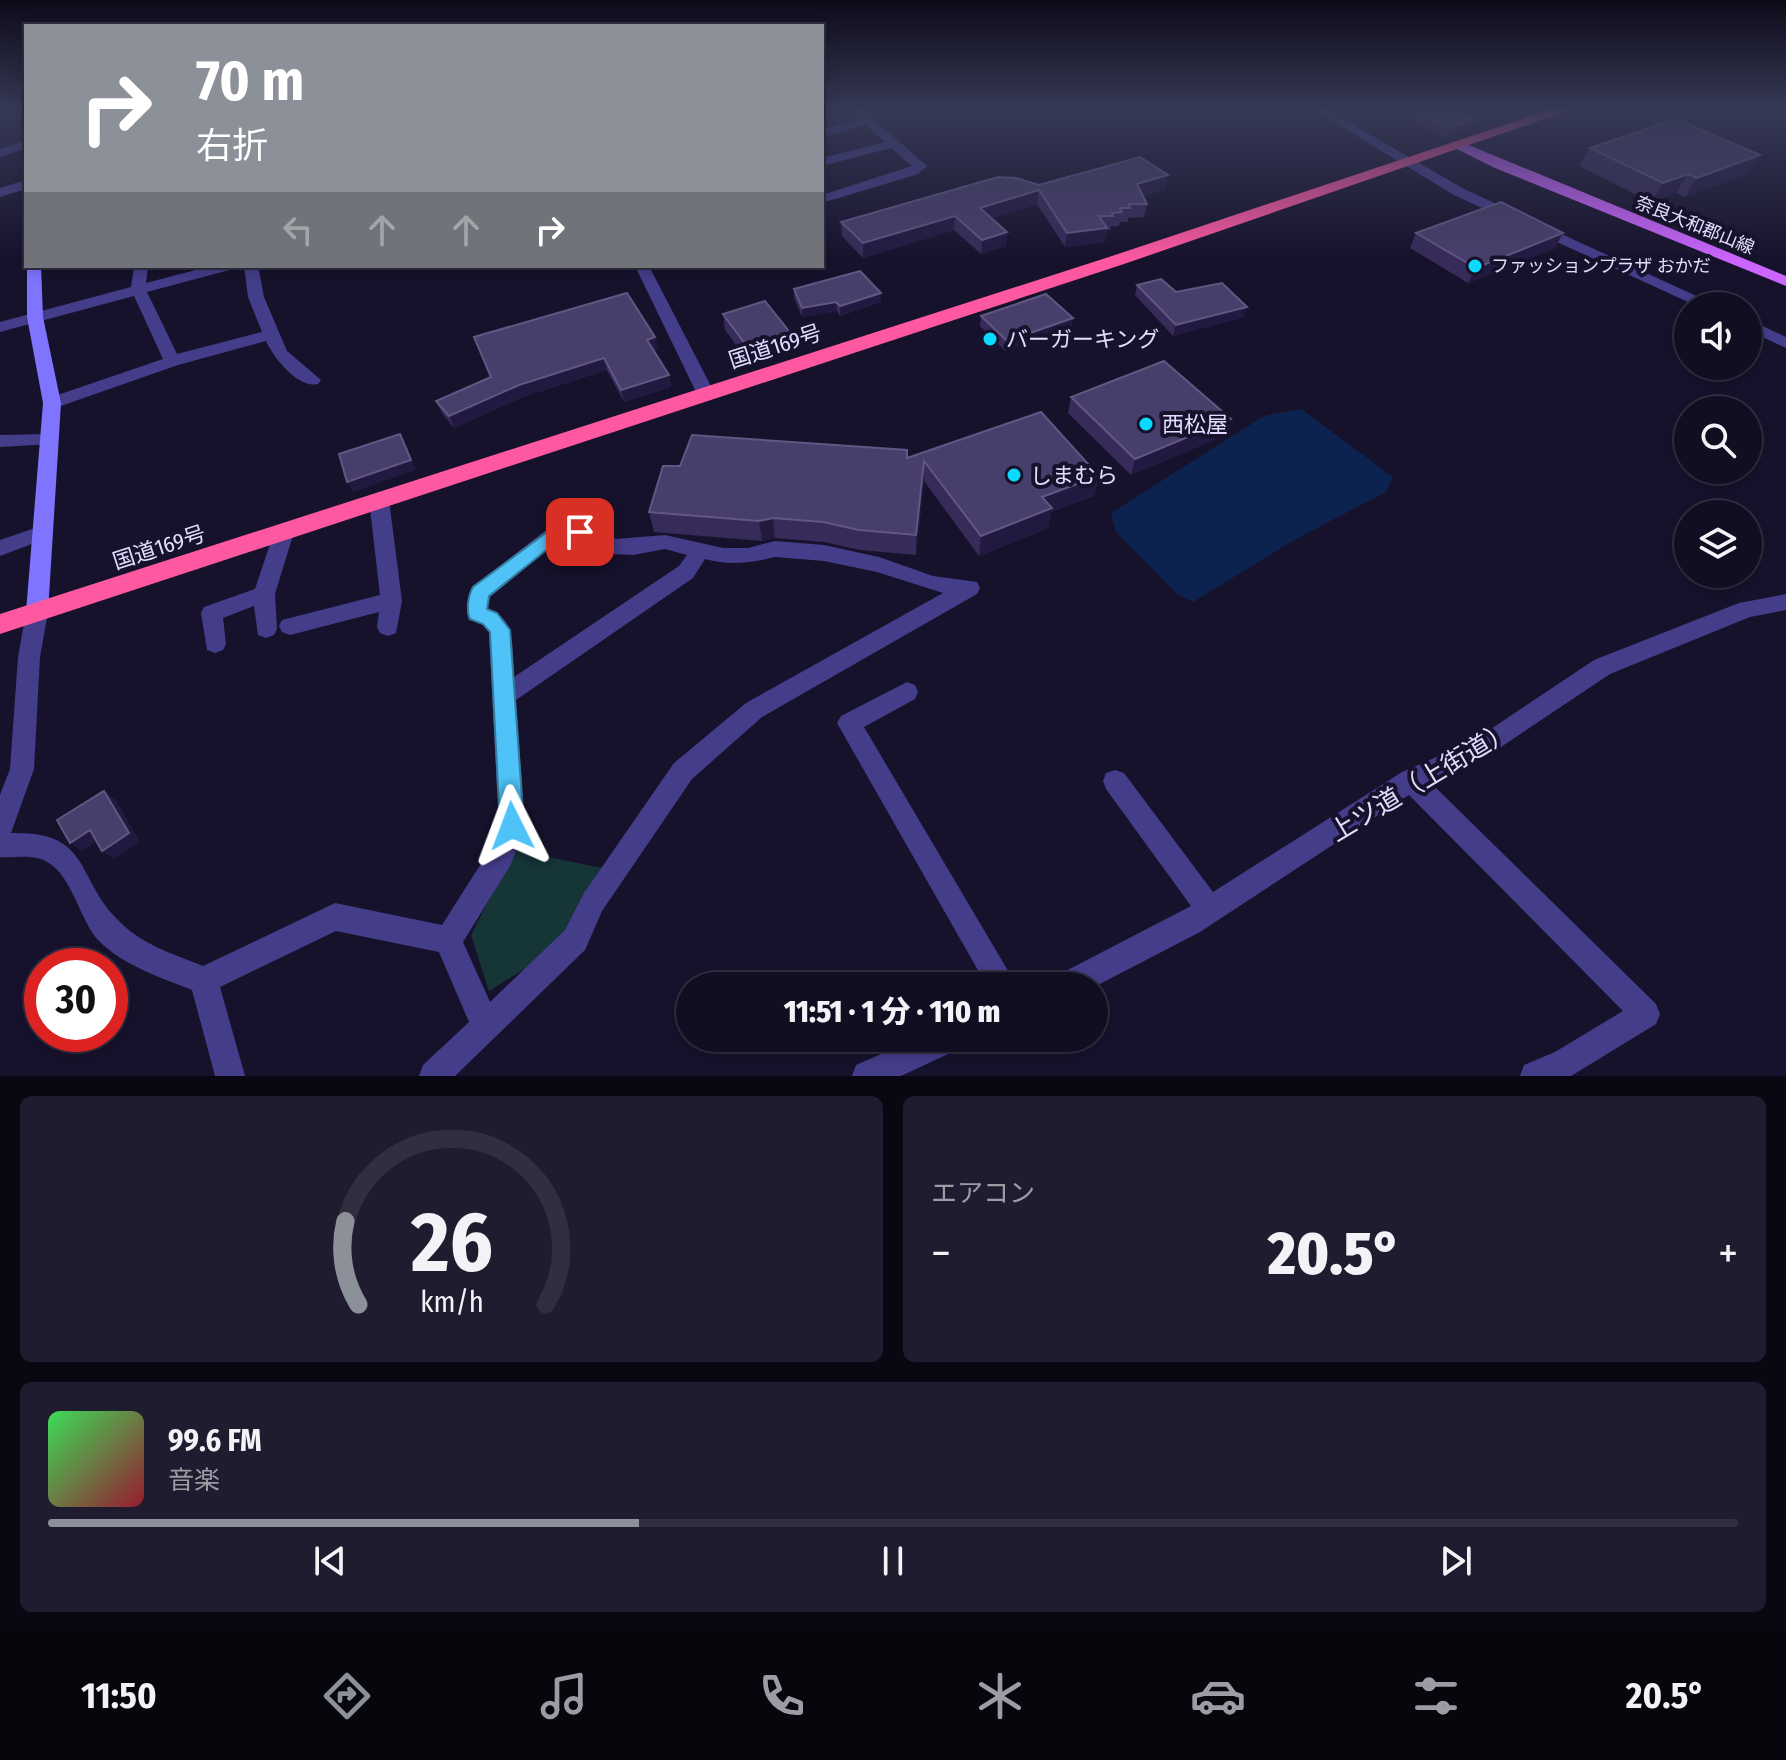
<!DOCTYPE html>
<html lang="ja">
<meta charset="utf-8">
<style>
:root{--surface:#110e21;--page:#1e1c2e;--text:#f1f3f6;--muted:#9c9ca5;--line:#302e3f;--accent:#8c9099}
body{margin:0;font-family:"Fira Sans Condensed","Noto Sans JP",sans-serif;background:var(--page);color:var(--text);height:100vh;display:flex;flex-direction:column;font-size:30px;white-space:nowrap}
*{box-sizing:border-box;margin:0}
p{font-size:26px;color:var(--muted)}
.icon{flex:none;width:44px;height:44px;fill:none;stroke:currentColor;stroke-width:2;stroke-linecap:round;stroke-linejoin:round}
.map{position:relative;height:1076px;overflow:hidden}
.details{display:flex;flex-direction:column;gap:20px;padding:20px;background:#090812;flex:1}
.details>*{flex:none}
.guide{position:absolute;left:24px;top:24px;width:800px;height:244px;border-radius:0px;box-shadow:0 4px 12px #0003,0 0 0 2px var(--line);background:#8c9099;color:#fff;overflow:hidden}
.tools{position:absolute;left:1674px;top:292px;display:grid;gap:16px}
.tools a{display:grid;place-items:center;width:88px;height:88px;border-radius:50%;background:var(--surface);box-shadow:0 4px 12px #0003,0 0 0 2px var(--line);font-size:40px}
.speed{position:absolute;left:24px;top:948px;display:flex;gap:16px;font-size:40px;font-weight:700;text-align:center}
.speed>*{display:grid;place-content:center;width:104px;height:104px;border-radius:50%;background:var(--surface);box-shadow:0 4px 12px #0003,0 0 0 2px var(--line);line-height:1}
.speed .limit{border:12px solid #d22;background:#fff;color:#111}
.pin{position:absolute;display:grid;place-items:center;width:68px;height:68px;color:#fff;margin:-34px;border-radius:16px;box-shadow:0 4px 12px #0006}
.me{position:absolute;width:88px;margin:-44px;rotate:357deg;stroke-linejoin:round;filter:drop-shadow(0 0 6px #0008)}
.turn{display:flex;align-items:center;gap:28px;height:168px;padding:0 40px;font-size:36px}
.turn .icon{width:104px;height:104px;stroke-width:2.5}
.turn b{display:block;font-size:56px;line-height:68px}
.lanes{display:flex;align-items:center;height:76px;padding:0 40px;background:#0003;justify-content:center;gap:40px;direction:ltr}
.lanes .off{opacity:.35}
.big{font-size:60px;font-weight:800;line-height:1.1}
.details .widget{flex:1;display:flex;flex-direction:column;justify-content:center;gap:12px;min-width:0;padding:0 28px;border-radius:12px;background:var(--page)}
.details .dial{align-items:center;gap:0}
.dial svg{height:208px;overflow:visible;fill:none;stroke:var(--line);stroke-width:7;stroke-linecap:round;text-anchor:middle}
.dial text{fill:var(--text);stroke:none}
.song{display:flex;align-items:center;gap:24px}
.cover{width:96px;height:96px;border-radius:12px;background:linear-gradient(135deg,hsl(130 70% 55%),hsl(350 70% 35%))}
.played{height:8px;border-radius:4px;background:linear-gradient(90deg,var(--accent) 35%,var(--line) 35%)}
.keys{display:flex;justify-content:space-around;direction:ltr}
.heat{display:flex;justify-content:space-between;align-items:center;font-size:44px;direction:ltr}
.details .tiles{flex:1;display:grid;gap:20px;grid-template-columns:1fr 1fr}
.widget:last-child{grid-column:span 2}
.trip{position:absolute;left:676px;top:972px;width:432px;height:80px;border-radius:40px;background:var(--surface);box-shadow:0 4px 12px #0003,0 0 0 2px var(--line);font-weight:800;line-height:80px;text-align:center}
.tab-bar{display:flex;height:128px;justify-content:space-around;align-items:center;background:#07060d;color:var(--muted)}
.tab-bar .icon{width:56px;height:56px}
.tab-bar .selected{color:var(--accent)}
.tab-bar b{font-size:36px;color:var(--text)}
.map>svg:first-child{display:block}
</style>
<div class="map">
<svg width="1786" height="1076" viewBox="0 0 1786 1076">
<rect width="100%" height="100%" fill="#17122c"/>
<!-- green -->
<polygon fill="#153536" points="514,850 602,868 552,952 489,991 471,935"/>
<!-- water -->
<polygon fill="#0d234f" points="1301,409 1393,477 1386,492 1294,540 1193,602 1177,594 1116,532 1111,513 1264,416"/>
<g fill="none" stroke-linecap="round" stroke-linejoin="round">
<!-- street -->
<g fill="#443d8a" fill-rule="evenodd">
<polygon points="850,110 863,110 927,166 918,174 822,203 822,195 912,166 891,148 822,166 822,158 885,142 866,125 822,137 822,129 860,119"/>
<polygon points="1314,110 1328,110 1464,189 1718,306 1697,306 1454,195"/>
<polygon points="26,140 26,148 0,157 0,149"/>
<polygon points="26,180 26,189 0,197 0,188"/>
<path d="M134,266H148L146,283L211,266H235L233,269L147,292L177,354L262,332L248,297L244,266H258L264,297L287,351L321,380L318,384C298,389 273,357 266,341L178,365L58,407H46L43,403L46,399L163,359L134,296L0,332V322L131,287Z"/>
<polygon points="635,266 649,266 715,394 712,398 706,400 697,394"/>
<polygon points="1748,319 1786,337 1786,348 1748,330"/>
<polygon points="47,434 53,436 56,440 53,444 0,447 0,435"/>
<polygon points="379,493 389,500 402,601 396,633 388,636 380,633 377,627 379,612 290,635 282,632 279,626 282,620 380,595 369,500"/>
<path d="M562,521L605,532L616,539L665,535L723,548H748L775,541L824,545L879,557L933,576L977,582L980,588L977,594L762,717L692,779L602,911L585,950L455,1076H419L423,1065L469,1022L439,952L336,931L220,987L245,1076H215L192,990C160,977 124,966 99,941C78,919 71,865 37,858C26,855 12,858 0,857V795L10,769L18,657L26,612L29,606L37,604L45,606L48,612L40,657L34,769L11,833C91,831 75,876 117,919C140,944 173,954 203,966L335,903L442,925L491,848L499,826L489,632L483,624L469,620C465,611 468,597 473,587L555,523ZM565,536L592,543L612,554L633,555L665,549L687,555L679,566L514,677C512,652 517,618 488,609L490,597ZM775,557L824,561L877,572L943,593L746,703L674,763L584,893L565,930L490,1002L463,942L511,864L525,826L516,700L693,578L705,559C730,566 750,563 775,557Z"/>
<polygon points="284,525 291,527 294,532 275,594 277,629 274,635 266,638 258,635 254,606 223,618 226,644 223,650 215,653 207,650 201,613 204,607 255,589 274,532 277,527"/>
<polygon points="41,526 48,528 51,533 48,538 0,556 0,540"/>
<polygon points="1786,594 1786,610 1750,617 1610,674 1489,755 1431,783 1656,1004 1660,1014 1656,1024 1571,1076 1520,1076 1524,1065 1555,1052 1623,1011 1409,795 1200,932 1094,987 1052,986 1056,976 1191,906 1106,789 1103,781 1106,773 1115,770 1124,773 1213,892 1402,772 1473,741 1594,660 1739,603"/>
<polygon points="907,682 915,685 918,692 915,699 864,727 1017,986 987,986 837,723 841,716"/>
<polygon points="918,1038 966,1038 961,1048 901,1076 852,1076 856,1065"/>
</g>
<!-- secondary -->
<polygon fill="#7e74fe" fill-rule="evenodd" points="27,266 41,266 43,317 61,403 48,612 45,618 37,620 29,618 26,612 43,403 27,317"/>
<!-- primary -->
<polygon fill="#cc64fe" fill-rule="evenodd" points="1459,141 1786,276 1786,286 1495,168 1455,148 1453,145"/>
<!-- highway -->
<polygon fill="#fe58a0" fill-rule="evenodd" points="1549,110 1570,110 1124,264 0,634 0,614 1112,256"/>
</g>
<!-- wall -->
<g fill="#362b59">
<polygon points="1419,113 1474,120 1470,129 1445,137 1415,122"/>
<polygon points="1590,148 1747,174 1685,197 1676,193 1651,202 1579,166"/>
<polygon points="1039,185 1165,189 1143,196 1147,204 1144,217 1128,218 1128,222 1120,222 1119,226 1111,226 1110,230 1107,230 1104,242 1065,247 1037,204 992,218 1007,232 1006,246 981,254 954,230 863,258 842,236 841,222"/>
<polygon points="1416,233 1563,233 1555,248 1468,283 1410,248"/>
<polygon points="1137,285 1176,292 1244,317 1173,336 1135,295"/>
<polygon points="794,289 881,302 840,316 837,311 802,317 794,298"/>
<polygon points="723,314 793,350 750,364 725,330"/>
<polygon points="981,316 1073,318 1071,328 1005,351 980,326"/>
<polygon points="655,337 658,349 654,350 669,375 671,387 624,402 607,370 523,397 454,428 442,413 436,401 491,377"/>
<polygon points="1071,397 1231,419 1226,435 1131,475 1068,413"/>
<polygon points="907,458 1099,476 1094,496 1051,512 1048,528 979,556 924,481 916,555 860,550 824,542 775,538 762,541 654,532 649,512 680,466"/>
</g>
<!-- shaded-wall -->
<g fill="#221940">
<polygon points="1474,120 1470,129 1445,137 1449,128"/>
<polygon points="1760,155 1747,174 1685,197 1697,178"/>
<polygon points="1688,174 1676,193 1651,202 1663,183"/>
<polygon points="1168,175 1165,189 1134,198 1137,184"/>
<polygon points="1039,190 1037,204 979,222 980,208"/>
<polygon points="955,216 954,230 863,258 863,243"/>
<polygon points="1107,228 1104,242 1065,247 1067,233"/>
<polygon points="1007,232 1006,246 981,254 982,240"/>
<polygon points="1563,233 1555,248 1468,283 1476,268"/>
<polygon points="881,293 881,302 840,316 840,306"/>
<polygon points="836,302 837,311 802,317 802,308"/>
<polygon points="1247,307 1244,317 1173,336 1176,325"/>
<polygon points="1073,318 1071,328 1005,351 1007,341"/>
<polygon points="792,335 793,350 750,364 748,348"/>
<polygon points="655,337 658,349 650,351 647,340"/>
<polygon points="604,358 607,370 523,397 454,428 449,416 519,385"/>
<polygon points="669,375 671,387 624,402 621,390"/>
<polygon points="1231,419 1226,435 1131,475 1135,459"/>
<polygon points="400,434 416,470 353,492 347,482"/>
<polygon points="924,461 924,481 916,555 916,535"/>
<polygon points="1099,476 1094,496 1051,512 1048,528 979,556 981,536 1042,497"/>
<polygon points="773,518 775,538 762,541 759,521"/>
<polygon points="104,791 116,800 140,842 114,859 102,851"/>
<polygon points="90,830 102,838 82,851 70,843"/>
</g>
<!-- building -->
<g fill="#483e6b" stroke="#605782" stroke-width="2">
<polygon points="1429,110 1453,110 1474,120 1449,128 1419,113"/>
<polygon points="1676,119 1760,155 1697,178 1688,174 1663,183 1590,148"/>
<polygon points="1140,157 1168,175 1137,184 1147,204 1129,204 1130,208 1120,208 1122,212 1112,213 1113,216 1099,216 1107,228 1067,233 1039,190 980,208 1007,232 982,240 955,216 863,243 841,222 998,177 1016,178 1039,185"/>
<polygon points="1501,202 1563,233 1476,268 1416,233"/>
<polygon points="860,271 881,293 840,306 836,302 802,308 794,289"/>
<polygon points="1161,279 1176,292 1222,283 1247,307 1176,325 1137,285"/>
<polygon points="627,293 655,337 647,340 669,375 621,390 604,358 519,385 449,416 436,401 491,377 474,337"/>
<polygon points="1046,294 1073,318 1007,341 981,316"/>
<polygon points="765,301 792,335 748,348 723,314"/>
<polygon points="1164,361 1231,419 1135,459 1071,397"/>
<polygon points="1041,412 1099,476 1042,497 1052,508 981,536 924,461 916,535 859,530 823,522 773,518 759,521 649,512 663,466 680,466 692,435 907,450 907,458"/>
<polygon points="400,434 411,460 347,482 339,454"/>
<polygon points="104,791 129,833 102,851 90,830 70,843 57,820"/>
</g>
<!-- sky -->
<linearGradient id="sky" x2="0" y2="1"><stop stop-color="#0d0a18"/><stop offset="0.42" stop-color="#363956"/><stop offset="1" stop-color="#363956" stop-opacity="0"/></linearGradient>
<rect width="1786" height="260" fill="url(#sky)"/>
<!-- route -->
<path fill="#4fc3f7" stroke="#337fa1" stroke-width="2" d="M562,521L586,528L589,532L580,539L565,535L489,596L487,609L497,613L510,630L524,826L520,833L512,837L504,833L500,826L490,632L483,624L470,619C466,610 468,596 473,587Z"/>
<!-- markers -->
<g fill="#0adafd" stroke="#17122c" stroke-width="3">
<circle cx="1475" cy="266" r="8"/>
<circle cx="990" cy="339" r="8"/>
<circle cx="1146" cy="424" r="8"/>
<circle cx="1014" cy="475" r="8"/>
</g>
<g text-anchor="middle" stroke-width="8" stroke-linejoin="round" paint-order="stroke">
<!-- far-street labels -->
<g font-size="18" fill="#e2ddff" stroke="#17122c">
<text transform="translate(1695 225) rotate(22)" y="6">奈良大和郡山線</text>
</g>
<!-- far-poi labels -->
<g font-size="18" fill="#e2ddff" stroke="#17122c" text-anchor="start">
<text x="1491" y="272">ファッションプラザ おかだ</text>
</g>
<!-- poi labels -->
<g font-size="22" fill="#e2ddff" stroke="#17122c" text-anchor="start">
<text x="1006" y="347">バーガーキング</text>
<text x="1162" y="432">西松屋</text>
<text x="1030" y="483">しまむら</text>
</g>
<!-- street labels -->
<g font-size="22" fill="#e2ddff" stroke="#17122c">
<text transform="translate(775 346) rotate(-18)" y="8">国道169号</text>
<text transform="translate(159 547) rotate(-18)" y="8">国道169号</text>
</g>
<!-- near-street labels -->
<g font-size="26" fill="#e2ddff" stroke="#17122c">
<text transform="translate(1421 781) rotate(-31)" y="9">上ツ道（上街道）</text>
</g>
</g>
</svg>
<div class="tools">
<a><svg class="icon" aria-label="sound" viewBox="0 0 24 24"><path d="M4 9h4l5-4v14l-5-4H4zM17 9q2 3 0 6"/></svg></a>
<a><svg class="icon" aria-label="search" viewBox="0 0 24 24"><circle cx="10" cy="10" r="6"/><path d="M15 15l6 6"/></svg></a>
<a><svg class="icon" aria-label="layers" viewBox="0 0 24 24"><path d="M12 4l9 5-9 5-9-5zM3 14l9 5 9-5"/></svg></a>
</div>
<div class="speed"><div class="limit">30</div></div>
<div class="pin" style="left:580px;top:532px;background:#d93025"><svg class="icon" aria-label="arrive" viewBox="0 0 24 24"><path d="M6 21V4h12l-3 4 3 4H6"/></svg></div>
<svg class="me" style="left:512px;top:826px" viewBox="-20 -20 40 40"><path d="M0-17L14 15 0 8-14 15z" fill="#4fc3f7" stroke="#fff" stroke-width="4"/></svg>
<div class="trip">11:51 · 1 分 · 110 m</div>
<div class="guide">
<div class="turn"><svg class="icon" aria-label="right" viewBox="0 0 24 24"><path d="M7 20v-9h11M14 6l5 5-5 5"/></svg><div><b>70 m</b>右折</div></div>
<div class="lanes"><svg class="icon off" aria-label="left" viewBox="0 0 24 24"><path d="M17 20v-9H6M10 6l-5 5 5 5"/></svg><svg class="icon off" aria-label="ahead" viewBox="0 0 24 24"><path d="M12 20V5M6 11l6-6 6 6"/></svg><svg class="icon off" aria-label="ahead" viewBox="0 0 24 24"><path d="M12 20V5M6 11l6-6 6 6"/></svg><svg class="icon" aria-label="right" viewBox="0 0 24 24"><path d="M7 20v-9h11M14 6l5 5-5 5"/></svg></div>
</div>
</div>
<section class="details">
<div class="tiles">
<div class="widget dial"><svg viewBox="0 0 100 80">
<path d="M14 69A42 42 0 1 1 86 69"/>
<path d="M14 69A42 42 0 0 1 9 37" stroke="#8c9099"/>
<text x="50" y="56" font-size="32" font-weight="700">26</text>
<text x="50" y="72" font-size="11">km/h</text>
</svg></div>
<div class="widget"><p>エアコン</p>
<div class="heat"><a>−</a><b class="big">20.5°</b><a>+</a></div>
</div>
<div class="widget">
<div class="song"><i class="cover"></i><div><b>99.6 FM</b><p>音楽</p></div></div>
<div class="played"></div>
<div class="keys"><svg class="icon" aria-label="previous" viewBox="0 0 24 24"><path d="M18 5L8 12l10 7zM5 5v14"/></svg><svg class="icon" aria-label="pause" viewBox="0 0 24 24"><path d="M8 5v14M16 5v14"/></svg><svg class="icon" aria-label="next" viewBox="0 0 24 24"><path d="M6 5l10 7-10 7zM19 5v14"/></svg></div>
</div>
</div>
</section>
<nav class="tab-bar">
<b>11:50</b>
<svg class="icon selected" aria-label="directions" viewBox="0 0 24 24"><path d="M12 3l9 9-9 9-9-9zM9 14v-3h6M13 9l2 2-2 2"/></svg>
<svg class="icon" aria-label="music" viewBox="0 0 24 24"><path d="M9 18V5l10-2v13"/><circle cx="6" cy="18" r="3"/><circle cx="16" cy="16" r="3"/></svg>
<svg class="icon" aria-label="phone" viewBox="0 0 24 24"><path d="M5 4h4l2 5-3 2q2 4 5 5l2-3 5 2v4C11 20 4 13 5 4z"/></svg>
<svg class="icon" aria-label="climate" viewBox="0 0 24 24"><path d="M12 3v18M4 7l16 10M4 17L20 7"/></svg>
<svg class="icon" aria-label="car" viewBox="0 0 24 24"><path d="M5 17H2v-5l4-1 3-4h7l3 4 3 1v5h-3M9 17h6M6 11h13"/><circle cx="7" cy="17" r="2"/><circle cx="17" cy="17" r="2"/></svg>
<svg class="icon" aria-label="filters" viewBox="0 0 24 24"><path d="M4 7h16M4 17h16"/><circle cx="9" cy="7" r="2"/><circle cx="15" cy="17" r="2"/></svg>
<b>20.5°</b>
</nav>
